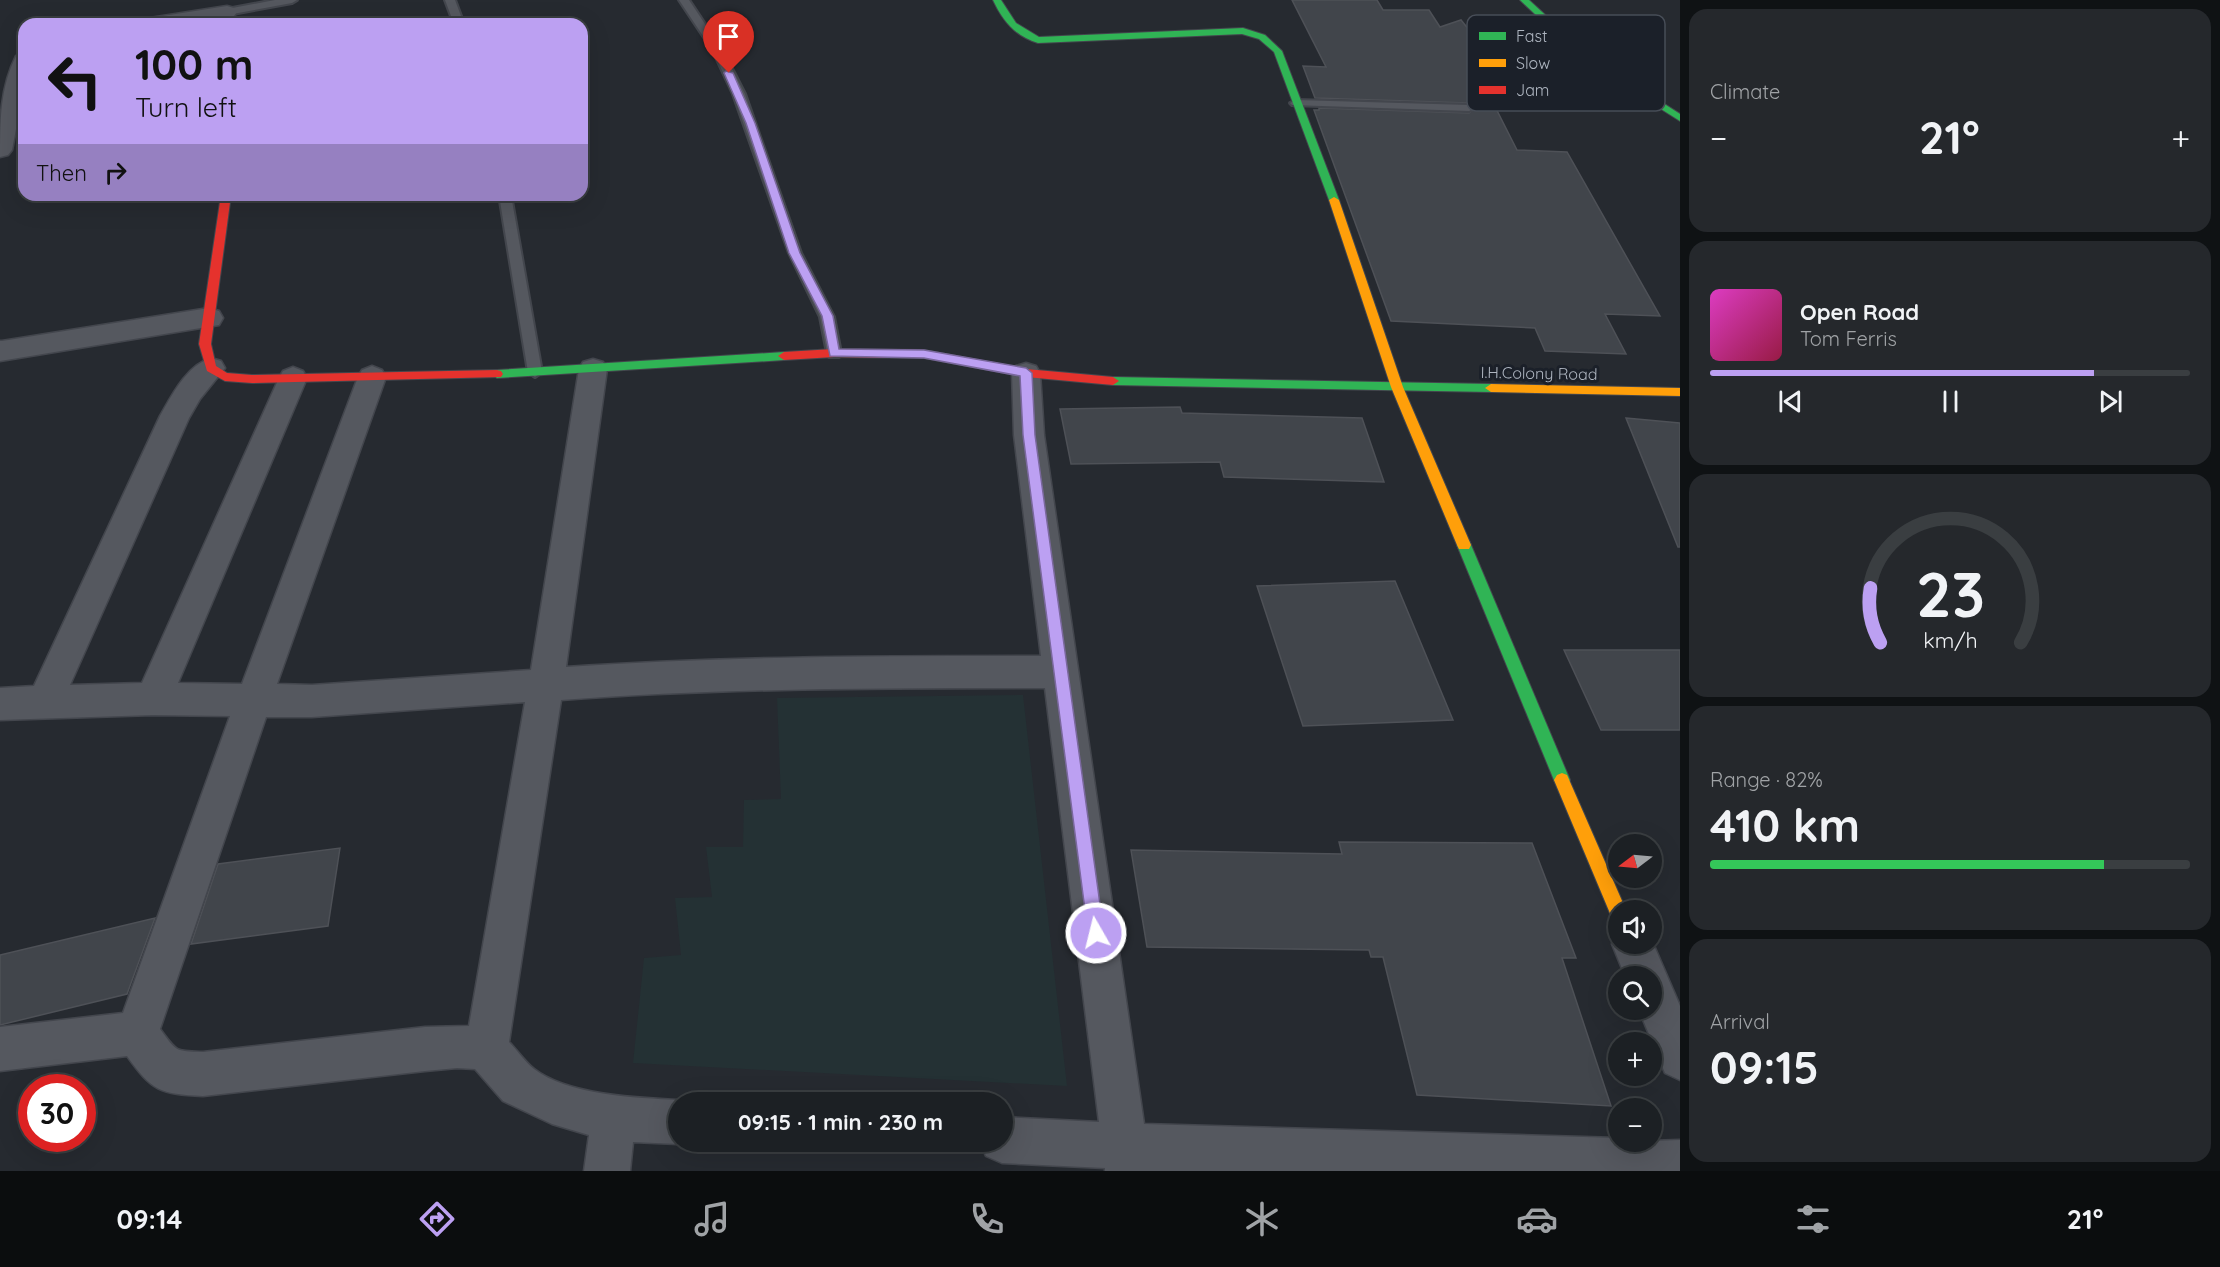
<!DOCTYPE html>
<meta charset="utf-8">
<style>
:root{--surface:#1c2024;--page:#25282c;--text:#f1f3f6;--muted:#a0a3a6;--line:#3a3e41;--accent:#bca0f2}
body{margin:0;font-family:Quicksand,sans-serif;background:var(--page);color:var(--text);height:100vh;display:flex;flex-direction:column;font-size:22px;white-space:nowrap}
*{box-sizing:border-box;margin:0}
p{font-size:20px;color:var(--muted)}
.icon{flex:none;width:33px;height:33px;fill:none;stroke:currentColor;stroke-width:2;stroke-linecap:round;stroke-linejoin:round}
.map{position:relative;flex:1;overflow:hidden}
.panel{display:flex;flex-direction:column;gap:9px;padding:9px;background:#0f1214;width:540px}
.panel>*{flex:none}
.hud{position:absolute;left:18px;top:18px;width:570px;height:183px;border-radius:18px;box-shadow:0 6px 24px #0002,0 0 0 2px var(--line);background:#bca0f2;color:#111;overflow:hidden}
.needle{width:39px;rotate:254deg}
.buttons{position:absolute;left:1608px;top:834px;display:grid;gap:12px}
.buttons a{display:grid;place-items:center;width:54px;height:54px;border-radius:50%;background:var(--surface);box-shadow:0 6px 24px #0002,0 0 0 2px var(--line);font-size:30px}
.speed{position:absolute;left:18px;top:1074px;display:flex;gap:12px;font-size:30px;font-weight:700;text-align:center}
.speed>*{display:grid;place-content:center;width:78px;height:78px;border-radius:50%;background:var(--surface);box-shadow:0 6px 24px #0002,0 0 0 2px var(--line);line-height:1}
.speed .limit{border:9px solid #d22;background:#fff;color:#111}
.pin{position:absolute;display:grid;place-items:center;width:51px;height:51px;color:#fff;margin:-62px -26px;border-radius:50% 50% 50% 0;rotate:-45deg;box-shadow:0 0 6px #0007}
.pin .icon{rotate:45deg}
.me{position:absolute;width:66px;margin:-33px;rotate:352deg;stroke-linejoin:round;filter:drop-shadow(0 0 4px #0008)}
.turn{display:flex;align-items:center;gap:21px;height:126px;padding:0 18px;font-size:27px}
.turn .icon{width:78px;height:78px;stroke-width:2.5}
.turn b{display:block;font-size:42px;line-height:51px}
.then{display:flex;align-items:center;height:57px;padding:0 18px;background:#0003;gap:12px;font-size:22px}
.big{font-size:45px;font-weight:700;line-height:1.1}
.panel .widget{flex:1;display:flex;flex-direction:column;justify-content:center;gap:9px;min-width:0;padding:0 21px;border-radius:18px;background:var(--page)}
.panel .dial{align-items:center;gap:0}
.dial svg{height:156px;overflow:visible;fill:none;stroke:var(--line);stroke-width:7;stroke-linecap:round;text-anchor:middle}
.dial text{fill:var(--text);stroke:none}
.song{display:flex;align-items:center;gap:18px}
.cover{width:72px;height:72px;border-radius:9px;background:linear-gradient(135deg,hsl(310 70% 55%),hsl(340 70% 35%))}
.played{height:6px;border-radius:3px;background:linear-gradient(90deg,var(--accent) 80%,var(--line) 80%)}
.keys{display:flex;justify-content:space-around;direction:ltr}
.heat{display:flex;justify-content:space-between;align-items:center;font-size:33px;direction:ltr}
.charge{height:9px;border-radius:4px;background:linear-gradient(90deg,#34c759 82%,var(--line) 0)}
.trip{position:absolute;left:668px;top:1092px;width:345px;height:60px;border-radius:30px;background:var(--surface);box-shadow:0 6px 24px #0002,0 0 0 2px var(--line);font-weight:700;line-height:60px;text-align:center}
.dock{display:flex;height:96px;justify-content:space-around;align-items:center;background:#0b0d0e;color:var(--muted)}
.dock .icon{width:42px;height:42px}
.dock .selected{color:var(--accent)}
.dock b{font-size:27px;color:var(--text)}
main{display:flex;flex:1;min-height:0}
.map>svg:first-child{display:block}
</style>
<main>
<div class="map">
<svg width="1680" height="1171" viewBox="0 0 1680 1171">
<rect width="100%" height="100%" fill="#262a30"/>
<!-- green -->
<polygon fill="#243134" points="1023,695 1067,1086 633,1063 644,958 681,955 675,898 712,897 706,847 743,847 744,800 781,799 777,698"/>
<!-- building -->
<g fill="#41454b" stroke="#4e5157" stroke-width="1.5">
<polygon points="1292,0 1377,0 1383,10 1429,10 1440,27 1461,20 1502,71 1477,71 1517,150 1567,152 1660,316 1605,314 1626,354 1545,351 1535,328 1391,321 1314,110 1319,110 1319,108 1469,113 1477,107 1469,103 1315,98 1303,66 1326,67"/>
<polygon points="1180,407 1182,413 1362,418 1384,482 1224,477 1220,462 1071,464 1060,409"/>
<polygon points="1626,418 1680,423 1680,547 1678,547"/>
<polygon points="1395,581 1453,720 1303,726 1257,586"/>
<polygon points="1564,650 1680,650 1680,730 1601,730"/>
<polygon points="1339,842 1532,843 1576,958 1562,958 1611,1106 1417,1095 1383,957 1371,957 1369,950 1147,947 1131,850 1342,854"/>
<polygon points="340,848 328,926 191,944 218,864"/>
<polygon points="155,918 127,994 0,1025 0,955"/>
</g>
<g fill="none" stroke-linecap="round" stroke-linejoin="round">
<defs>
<g id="lane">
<polygon points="275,0 297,0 292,3 227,15 222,12 227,9"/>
<polygon points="445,0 455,0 464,24 454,24"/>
<polygon points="679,0 689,0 723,51 745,94 801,253 834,317 841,353 839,357 829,357 827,353 820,317 789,253 733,94 713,51"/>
<polygon points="1296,100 1469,105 1475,108 1469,111 1292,105 1290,103"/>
<polygon points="499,195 511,195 542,372 535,377 528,372"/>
</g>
<g id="street">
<polygon points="227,6 234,8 237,12 234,16 190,24 140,24 143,20 150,18"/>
<path d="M24,55V87L12,150L8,155L0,157C0,121 0,88 16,56Z"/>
<polygon points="209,308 219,311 223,318 219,325 0,361 0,341 2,341"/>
<path d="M211,358L221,361L225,368L200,399L189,418L70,685L142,683L279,378L283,371L293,367L303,371L307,378L178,683L242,684L358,377L362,370L372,366L382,370L386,377L277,684L312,685L531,670L579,369L583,362L593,359L603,362L607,369L566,667C725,656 883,656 1041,656L1014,435L1012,373L1016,366L1026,363L1036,366L1040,373L1044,435L1144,1124L1618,1138V1142L1680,1140V1171H1105V1168L1002,1163L986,1156L980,1142H1002V1117L1099,1122L1045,688C884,688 723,688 561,700L509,1042C517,1050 525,1062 534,1069C567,1095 637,1098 678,1100L685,1102H678V1142H685L678,1144L633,1142L630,1171H584L589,1135L552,1124L503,1101L475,1069L457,1068L425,1071L203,1096C160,1094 152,1091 127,1056L0,1071V1027L123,1013L230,716L153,715L0,720V688L34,686L160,416C172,395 187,365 211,358ZM525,702L469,1026L425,1027L203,1052C174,1051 177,1052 160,1029L266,717H312Z"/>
<polygon points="1618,929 1618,944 1652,944 1652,941 1680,1006 1680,1080 1665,1073 1639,1010 1652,1010 1652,976 1625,976 1612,944"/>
</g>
<g id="fast">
<path d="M993,0H1001L1016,23L1039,37L1243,28L1265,35L1282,51L1339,200L1334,203L1329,200L1274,52L1259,39L1242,34L1038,43C1015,36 1003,21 993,0Z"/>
<polygon points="1520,0 1529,0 1591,57 1680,114 1680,121 1585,61"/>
<polygon points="784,352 790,356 784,360 497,378 491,374 497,370"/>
<polygon points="1113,377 1491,384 1497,388 1491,392 1113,385 1107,381"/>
<polygon points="1464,540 1469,541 1471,545 1570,780 1567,785 1562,787 1557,785 1554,780 1457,545 1459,541"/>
</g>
<g id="slow">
<polygon points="1334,197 1339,200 1403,387 1471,545 1469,549 1459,549 1457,545 1391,387 1329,200"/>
<polygon points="1491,384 1680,388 1680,396 1491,392 1485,388"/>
<polygon points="1562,773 1567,775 1626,910 1618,910 1618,920 1612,918 1554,780 1557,775"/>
</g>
<g id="jam">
<polygon points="221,195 231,195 211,344 216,366 227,373 252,375 497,370 501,371 503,374 501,377 252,383 225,381 207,371 199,344"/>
<polygon points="834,349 924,350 1026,369 1113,377 1119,381 1113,385 1026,377 924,358 834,357 784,360 778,356 784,352"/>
</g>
</defs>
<!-- lane casing -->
<use href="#lane" stroke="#43464d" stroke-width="4"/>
<!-- street casing -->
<use href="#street" stroke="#43464d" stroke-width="3"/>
<!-- fast casing -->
<use href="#fast" stroke="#43464d" stroke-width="2"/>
<!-- slow casing -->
<use href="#slow" stroke="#43464d" stroke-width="2"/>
<!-- jam casing -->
<use href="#jam" stroke="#43464d" stroke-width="2"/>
<!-- lane -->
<use href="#lane" fill="#55585f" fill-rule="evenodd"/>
<!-- street -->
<use href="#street" fill="#55585f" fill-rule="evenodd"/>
<!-- fast -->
<use href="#fast" fill="#30b455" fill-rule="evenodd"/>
<!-- slow -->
<use href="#slow" fill="#ff9f0a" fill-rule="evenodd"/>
<!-- jam -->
<use href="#jam" fill="#e5322d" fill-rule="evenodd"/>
</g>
<!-- route -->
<polygon fill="#bca0f2" stroke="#7a689d" stroke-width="1.5" points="726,71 733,73 755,123 800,253 833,316 839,349 924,350 1026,368 1032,373 1035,435 1104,933 1102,938 1096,941 1090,938 1088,933 1023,435 1020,376 924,358 830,356 822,316 789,253 746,123 724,73"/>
<g text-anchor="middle" stroke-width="6" stroke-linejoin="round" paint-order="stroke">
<!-- street labels -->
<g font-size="16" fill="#afb6c1" stroke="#1b2029">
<text transform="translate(1539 373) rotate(1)" y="6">I.H.Colony Road</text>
</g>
</g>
<!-- legend -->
<rect x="1467" y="15" width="198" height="96" rx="9" fill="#1b2029" stroke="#474d57" stroke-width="1.5"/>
<rect x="1479" y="32" width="27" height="8" fill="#30b455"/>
<rect x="1479" y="59" width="27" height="8" fill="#ff9f0a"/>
<rect x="1479" y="86" width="27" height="8" fill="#e5322d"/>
<g font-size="16" fill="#afb6c1">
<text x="1516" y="42">Fast</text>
<text x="1516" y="69">Slow</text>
<text x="1516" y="96">Jam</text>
</g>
</svg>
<div class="buttons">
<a><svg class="needle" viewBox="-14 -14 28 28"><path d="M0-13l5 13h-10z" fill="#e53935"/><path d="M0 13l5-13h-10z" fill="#a0a3a6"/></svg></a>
<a><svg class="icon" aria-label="sound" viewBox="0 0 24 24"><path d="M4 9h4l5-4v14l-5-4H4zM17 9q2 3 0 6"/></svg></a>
<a><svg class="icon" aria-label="search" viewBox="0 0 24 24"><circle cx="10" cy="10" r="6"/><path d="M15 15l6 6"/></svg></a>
<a>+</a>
<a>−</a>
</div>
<div class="speed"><div class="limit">30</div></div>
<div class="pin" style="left:729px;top:73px;background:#d93025"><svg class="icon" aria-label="arrive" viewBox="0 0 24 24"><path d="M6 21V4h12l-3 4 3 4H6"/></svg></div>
<svg class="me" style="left:1096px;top:933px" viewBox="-20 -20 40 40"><circle r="17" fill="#bca0f2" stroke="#fff" stroke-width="3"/><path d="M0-11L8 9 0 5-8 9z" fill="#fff"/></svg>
<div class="trip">09:15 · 1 min · 230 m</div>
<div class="hud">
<div class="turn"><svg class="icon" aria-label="left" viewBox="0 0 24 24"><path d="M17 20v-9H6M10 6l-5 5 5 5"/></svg><div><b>100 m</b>Turn left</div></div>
<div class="then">Then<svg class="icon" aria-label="right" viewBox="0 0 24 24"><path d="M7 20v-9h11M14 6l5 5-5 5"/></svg></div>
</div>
</div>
<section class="panel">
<div class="widget"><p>Climate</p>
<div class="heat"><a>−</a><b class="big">21°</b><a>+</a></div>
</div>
<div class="widget">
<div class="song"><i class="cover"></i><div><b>Open Road</b><p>Tom Ferris</p></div></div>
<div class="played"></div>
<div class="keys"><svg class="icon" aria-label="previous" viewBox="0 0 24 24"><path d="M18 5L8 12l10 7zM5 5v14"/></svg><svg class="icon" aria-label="pause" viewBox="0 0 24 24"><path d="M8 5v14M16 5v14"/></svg><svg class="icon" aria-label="next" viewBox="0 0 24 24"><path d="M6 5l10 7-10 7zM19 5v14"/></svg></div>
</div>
<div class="widget dial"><svg viewBox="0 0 100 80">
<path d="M14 69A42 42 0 1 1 86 69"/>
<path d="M14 69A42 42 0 0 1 9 41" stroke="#bca0f2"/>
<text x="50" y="56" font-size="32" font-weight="700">23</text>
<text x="50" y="72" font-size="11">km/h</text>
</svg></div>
<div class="widget"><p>Range · 82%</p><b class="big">410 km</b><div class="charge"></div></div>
<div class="widget"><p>Arrival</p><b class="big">09:15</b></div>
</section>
</main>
<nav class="dock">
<b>09:14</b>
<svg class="icon selected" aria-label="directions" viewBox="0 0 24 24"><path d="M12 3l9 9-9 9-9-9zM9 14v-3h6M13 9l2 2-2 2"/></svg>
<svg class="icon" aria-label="music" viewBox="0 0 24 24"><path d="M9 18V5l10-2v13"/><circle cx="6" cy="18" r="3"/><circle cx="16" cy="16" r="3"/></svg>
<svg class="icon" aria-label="phone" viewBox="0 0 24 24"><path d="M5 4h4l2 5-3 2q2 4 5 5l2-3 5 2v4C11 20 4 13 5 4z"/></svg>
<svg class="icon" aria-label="climate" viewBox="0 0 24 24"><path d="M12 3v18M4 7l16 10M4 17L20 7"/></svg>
<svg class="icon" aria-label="car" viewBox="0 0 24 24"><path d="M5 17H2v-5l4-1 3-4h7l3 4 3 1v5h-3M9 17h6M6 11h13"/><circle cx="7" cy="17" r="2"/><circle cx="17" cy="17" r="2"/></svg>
<svg class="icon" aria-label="filters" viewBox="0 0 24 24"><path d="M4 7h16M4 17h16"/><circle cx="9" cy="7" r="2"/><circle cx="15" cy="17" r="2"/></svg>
<b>21°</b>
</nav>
